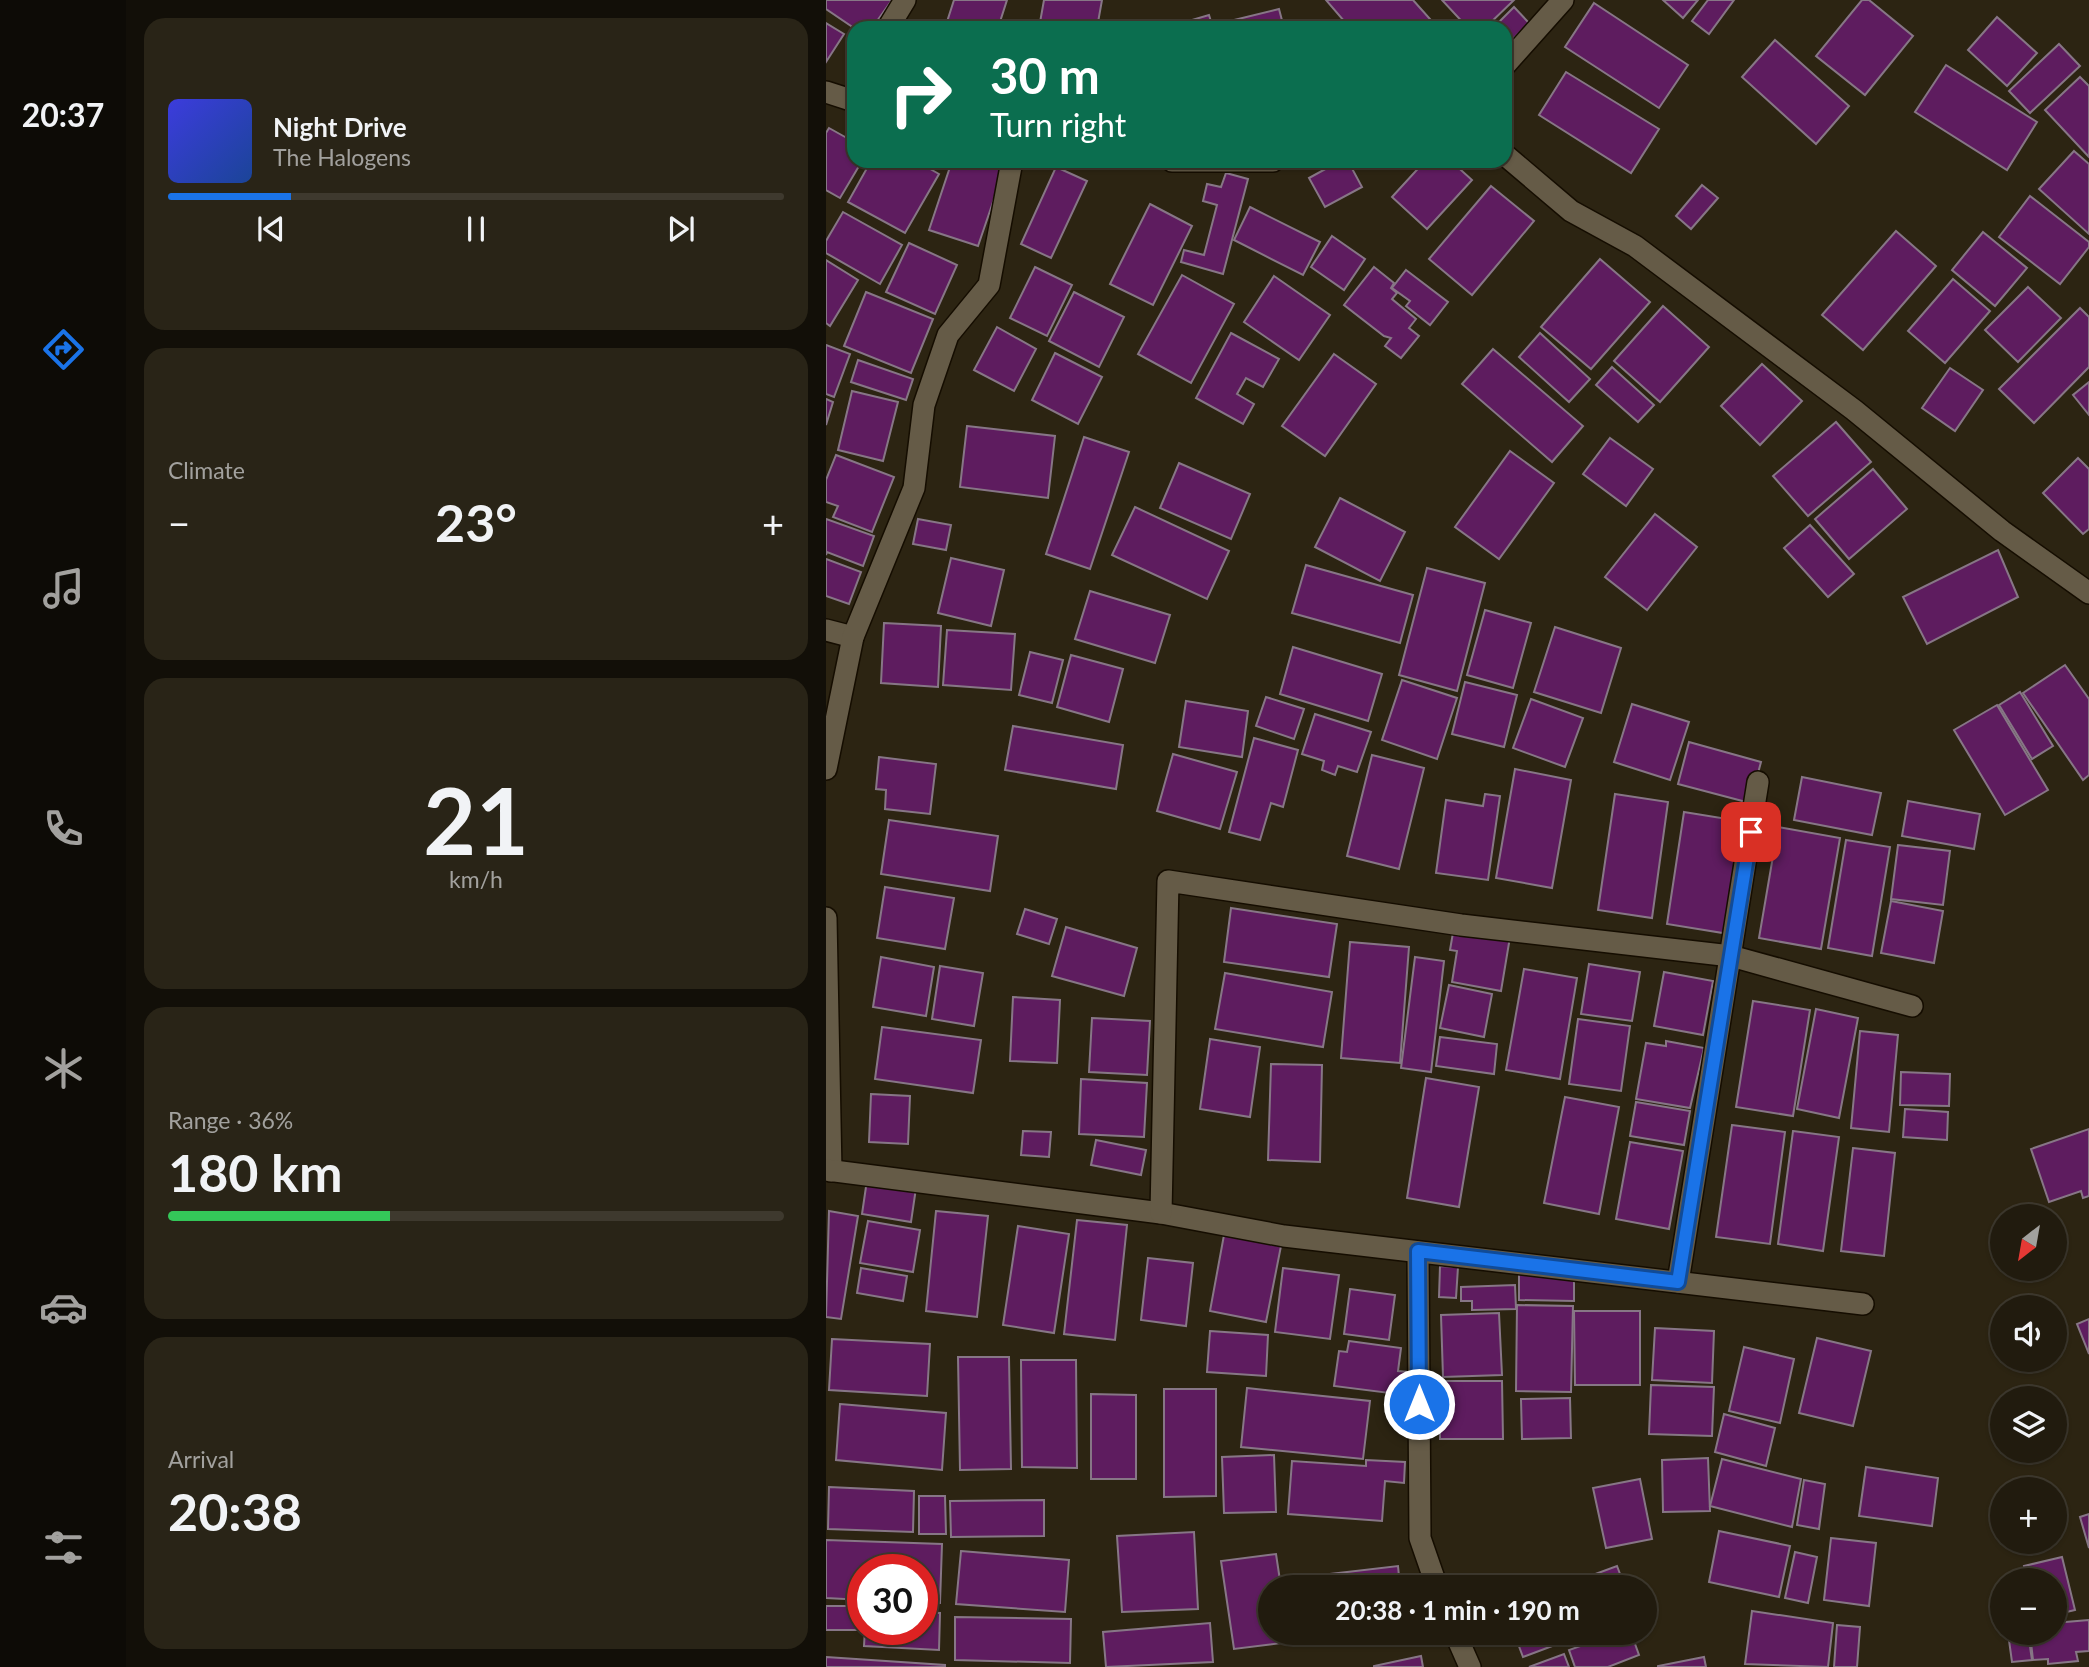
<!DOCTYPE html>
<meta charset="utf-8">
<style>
:root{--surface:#211b0e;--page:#292417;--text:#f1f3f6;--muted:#a2a19e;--line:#3e392e;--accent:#1a73e8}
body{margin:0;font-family:Lato,sans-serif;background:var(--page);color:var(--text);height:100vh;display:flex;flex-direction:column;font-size:26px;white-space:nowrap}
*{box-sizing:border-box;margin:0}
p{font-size:23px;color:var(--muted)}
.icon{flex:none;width:38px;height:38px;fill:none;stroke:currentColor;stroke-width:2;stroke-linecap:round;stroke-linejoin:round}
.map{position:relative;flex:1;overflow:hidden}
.details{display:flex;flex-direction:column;gap:18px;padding:18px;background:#120f08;width:700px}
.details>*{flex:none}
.banner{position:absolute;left:21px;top:21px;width:665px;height:147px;border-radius:21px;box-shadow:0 2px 5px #0004,0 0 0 2px var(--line);background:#0b6e4f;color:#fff;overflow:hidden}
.needle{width:46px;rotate:211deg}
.buttons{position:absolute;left:1164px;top:1204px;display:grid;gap:14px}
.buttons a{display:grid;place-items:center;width:77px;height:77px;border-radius:50%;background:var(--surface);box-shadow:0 2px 5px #0004,0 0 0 2px var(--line);font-size:35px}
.speed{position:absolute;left:21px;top:1554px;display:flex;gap:14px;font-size:35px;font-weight:700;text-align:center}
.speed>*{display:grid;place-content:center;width:91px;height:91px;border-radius:50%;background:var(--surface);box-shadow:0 2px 5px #0004,0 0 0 2px var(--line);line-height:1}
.speed .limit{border:10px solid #d22;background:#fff;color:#111}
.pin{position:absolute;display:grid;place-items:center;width:60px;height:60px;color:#fff;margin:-30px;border-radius:14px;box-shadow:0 4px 10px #0006}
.me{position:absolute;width:77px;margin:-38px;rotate:0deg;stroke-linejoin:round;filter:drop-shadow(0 0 5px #0008)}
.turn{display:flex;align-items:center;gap:24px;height:147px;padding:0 28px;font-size:32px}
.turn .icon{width:91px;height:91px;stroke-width:2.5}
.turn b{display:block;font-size:49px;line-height:60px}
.big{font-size:52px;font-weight:700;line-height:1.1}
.details .card{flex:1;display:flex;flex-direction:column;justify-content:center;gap:10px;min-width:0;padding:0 24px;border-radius:21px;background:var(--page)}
.details .dial{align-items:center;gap:0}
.dial b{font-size:91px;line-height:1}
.song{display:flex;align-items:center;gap:21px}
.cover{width:84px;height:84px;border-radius:10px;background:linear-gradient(135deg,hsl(240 70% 55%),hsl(220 70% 35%))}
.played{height:7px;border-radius:4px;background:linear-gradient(90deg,var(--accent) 20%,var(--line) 20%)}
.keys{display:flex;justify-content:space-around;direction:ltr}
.heat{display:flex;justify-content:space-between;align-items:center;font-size:38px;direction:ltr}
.charge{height:10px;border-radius:5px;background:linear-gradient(90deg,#34c759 36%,var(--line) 0)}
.trip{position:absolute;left:432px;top:1575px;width:399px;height:70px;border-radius:35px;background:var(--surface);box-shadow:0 2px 5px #0004,0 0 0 2px var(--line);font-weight:700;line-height:70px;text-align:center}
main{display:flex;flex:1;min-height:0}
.dock{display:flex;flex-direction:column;width:126px;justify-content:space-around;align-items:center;background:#0d0b06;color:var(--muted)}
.dock .icon{width:49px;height:49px}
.dock .current{color:var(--accent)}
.dock b{font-size:32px;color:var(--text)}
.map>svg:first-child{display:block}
</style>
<main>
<nav class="dock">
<b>20:37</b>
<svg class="icon current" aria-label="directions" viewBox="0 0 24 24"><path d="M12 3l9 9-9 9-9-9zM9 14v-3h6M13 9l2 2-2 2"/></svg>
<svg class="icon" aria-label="music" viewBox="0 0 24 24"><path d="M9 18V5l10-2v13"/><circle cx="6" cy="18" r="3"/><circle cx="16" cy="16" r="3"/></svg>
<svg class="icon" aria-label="phone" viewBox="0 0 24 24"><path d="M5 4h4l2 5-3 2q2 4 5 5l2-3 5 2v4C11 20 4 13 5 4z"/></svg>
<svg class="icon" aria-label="climate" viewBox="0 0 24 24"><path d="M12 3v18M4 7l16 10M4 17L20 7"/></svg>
<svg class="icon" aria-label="car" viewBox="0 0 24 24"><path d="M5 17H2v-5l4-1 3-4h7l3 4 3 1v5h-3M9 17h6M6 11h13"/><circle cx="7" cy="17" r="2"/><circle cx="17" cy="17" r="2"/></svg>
<svg class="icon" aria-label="filters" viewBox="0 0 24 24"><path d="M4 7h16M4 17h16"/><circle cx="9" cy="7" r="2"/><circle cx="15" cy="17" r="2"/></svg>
</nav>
<section class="details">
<div class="card">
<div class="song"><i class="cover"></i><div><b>Night Drive</b><p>The Halogens</p></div></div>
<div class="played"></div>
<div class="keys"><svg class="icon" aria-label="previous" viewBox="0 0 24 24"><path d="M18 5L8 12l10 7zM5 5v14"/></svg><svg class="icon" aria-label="pause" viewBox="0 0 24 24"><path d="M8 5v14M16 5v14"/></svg><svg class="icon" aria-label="next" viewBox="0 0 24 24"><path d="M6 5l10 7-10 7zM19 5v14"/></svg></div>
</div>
<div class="card"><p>Climate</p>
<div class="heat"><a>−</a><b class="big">23°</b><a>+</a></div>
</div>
<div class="card dial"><b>21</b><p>km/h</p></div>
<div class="card"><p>Range · 36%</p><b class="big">180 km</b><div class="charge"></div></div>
<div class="card"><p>Arrival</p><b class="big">20:38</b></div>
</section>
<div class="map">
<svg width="1263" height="1667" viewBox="0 0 1263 1667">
<rect width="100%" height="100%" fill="#2c2412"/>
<!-- building -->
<g fill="#5e1c5f" stroke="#877686" stroke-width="2">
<polygon points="0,0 66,0 46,28 28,28 0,9"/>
<polygon points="128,0 181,0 172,28 119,28"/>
<polygon points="218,0 276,0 271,28 213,28"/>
<polygon points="500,0 587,0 612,28 524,28"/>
<polygon points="616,0 688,0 659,28 642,28"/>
<polygon points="837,0 872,0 857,18"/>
<polygon points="882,0 908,0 883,34 866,21"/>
<polygon points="1036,0 1043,0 1087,36 1039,95 990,56"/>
<polygon points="768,3 862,65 833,108 739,47"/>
<polygon points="688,7 703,23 679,47 679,28 667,28"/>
<polygon points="453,9 458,28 406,28 404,21"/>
<polygon points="383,15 387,28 339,28"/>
<polygon points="1171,17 1211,53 1181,86 1142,50"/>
<polygon points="0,23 18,34 0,62"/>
<polygon points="949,40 1023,106 990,144 916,77"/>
<polygon points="1233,44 1254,66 1204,113 1183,91"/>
<polygon points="1120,65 1211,122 1181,170 1089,112"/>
<polygon points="740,72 833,129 805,173 713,115"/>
<polygon points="1254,77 1263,86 1263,157 1219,110"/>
<polygon points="3,128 28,142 28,161 36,161 14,198 0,190 0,133"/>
<polygon points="1248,151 1263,164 1263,234 1213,189"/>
<polygon points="45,161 90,161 113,174 79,233 22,202"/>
<polygon points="126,161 181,161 152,246 103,230"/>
<polygon points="514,161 522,161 536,187 499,207 483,178"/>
<polygon points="599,161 625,161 646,180 601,229 566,197"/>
<polygon points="230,167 261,181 225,258 195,244"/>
<polygon points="400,173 422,179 397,274 355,262 358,250 378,255 391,205 377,201 381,184 395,187"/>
<polygon points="876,185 892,198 865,229 850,216"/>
<polygon points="665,186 708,221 646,295 603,259"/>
<polygon points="1204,196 1263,242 1263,247 1234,284 1173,237"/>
<polygon points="324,204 366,226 327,305 284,284"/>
<polygon points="424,207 494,242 477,275 408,240"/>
<polygon points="17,212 76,245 54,284 0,253 0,241"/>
<polygon points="1070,231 1110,266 1037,350 996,315"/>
<polygon points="1157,232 1201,268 1169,306 1126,270"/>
<polygon points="506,236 539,259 518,290 485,267"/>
<polygon points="83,243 131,265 109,314 60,292"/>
<polygon points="774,259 824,302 765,369 715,327"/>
<polygon points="0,260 32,280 4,326 0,323"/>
<polygon points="209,267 246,285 221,336 184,318"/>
<polygon points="548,267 568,283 565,288 571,293 566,299 590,319 583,328 593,336 575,358 559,346 565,338 558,336 518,305"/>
<polygon points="580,270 622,302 604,325 580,306 584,301 566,288"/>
<polygon points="356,275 408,304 365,383 312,354"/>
<polygon points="448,276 504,315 473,360 418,322"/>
<polygon points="1127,279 1164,311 1119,363 1082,331"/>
<polygon points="1202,287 1235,318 1192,362 1159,330"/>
<polygon points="40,292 107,319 85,373 18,346"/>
<polygon points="248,292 298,317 273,367 223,341"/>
<polygon points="837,306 883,347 834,402 788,361"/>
<polygon points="1254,308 1263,317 1263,367 1208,423 1173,389"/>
<polygon points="171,327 210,349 188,391 148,370"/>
<polygon points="405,333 453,359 437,387 420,378 411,394 428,404 417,424 370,398"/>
<polygon points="714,333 764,379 743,402 693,357"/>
<polygon points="0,345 24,354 8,397 0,394"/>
<polygon points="667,349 757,426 726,462 636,384"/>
<polygon points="229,353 276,377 252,424 206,400"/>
<polygon points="508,354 550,384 499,456 456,426"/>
<polygon points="32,360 87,379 80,400 25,382"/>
<polygon points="936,364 976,401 934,445 895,406"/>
<polygon points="786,367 828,405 812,422 770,385"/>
<polygon points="1124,368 1157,390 1129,431 1096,408"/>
<polygon points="1263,382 1263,415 1247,395"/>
<polygon points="26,391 72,402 57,461 12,450"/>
<polygon points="0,399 7,402 0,425"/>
<polygon points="1010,422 1045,462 982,516 947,476"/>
<polygon points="141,426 229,436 222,498 134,487"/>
<polygon points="258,437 303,452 264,569 220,554"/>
<polygon points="784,438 827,469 800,506 757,474"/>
<polygon points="684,451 728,483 673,559 629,527"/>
<polygon points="10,455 68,477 46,532 7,517 12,506 0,502 0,480"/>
<polygon points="1252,458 1263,469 1263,529 1257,534 1217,493"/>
<polygon points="353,463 424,494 405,539 334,508"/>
<polygon points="1047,469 1081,509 1023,559 989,519"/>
<polygon points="514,498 579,532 554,581 489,547"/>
<polygon points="309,507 403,551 381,599 286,555"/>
<polygon points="829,514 871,547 821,610 779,577"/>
<polygon points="0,519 48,536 37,566 1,552 0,555"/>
<polygon points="92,519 125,525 120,550 87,544"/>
<polygon points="984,525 1028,574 1002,597 958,548"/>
<polygon points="1172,550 1192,597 1101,644 1077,597"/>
<polygon points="125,558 178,570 165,626 112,613"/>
<polygon points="0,559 35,572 23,604 0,596"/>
<polygon points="480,565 587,595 574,643 466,613"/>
<polygon points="601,568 659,583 631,691 573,675"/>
<polygon points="264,591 344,615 329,663 249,639"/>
<polygon points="659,610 705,623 687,688 641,675"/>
<polygon points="58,623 115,626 112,687 55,683"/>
<polygon points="729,627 795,648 775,713 708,692"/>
<polygon points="121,630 189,634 185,690 117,685"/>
<polygon points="467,647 556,674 542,721 454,694"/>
<polygon points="204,652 237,660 226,703 193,695"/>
<polygon points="245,655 297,669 283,722 231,707"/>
<polygon points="1239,665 1263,699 1263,775 1257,780 1197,693"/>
<polygon points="576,680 631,698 611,759 556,740"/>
<polygon points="639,682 691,695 678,747 626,734"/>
<polygon points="1194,692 1227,746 1206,759 1173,705"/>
<polygon points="440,697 478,709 468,739 430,726"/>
<polygon points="705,699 757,718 739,767 687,748"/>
<polygon points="360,701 422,711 416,757 353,747"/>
<polygon points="806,704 863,722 844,780 788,762"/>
<polygon points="1171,705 1222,790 1179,815 1128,730"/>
<polygon points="489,714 545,732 531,772 512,766 509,775 496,770 498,761 476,754"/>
<polygon points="187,726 297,745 290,789 179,770"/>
<polygon points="428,738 472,750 457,807 445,803 434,840 403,832"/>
<polygon points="863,742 935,762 924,803 852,784"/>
<polygon points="347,754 411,772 394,829 331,811"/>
<polygon points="546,755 598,768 573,869 521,856"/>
<polygon points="53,757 110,764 104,814 59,809 60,790 50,789"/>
<polygon points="689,769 745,780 726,888 670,878"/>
<polygon points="976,777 1055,793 1046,835 968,820"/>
<polygon points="659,794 674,796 662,880 610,873 620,800 657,806"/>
<polygon points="789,794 842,802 826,918 772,910"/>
<polygon points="1082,801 1154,814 1148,849 1076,836"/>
<polygon points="858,812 920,822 903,934 841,924"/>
<polygon points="63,820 172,836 164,891 55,874"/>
<polygon points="952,827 1014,838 995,949 933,938"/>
<polygon points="1020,840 1064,847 1046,956 1002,948"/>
<polygon points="1072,845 1124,851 1117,905 1065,899"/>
<polygon points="59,887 128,898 119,949 51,938"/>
<polygon points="1065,901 1117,911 1108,963 1055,953"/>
<polygon points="405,908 511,924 503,977 398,962"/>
<polygon points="199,909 231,919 223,944 191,934"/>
<polygon points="240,927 311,948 298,996 226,976"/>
<polygon points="628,927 684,937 675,991 626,982 631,951 624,950"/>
<polygon points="524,942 583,947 574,1063 515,1058"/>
<polygon points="55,957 108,967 100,1016 47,1007"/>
<polygon points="589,957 618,961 605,1072 575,1068"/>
<polygon points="763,964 814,972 806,1021 755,1014"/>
<polygon points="114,966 157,973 148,1026 106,1019"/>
<polygon points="698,969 751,978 734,1079 680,1070"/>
<polygon points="838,972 887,981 877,1035 828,1026"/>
<polygon points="399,973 506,992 497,1047 389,1029"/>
<polygon points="623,985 666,994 658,1037 614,1028"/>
<polygon points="187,997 234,1000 231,1063 184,1061"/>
<polygon points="927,1001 984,1010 967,1116 910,1107"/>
<polygon points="990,1009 1032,1018 1013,1118 971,1109"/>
<polygon points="266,1018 324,1021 321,1075 263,1072"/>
<polygon points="752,1019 804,1026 795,1091 743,1084"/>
<polygon points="56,1027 155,1040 147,1093 49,1079"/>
<polygon points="1034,1031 1072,1035 1063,1132 1025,1128"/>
<polygon points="614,1037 671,1044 668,1074 610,1066"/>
<polygon points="384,1039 434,1047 424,1117 374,1109"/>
<polygon points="840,1041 878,1048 864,1108 810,1099 820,1043 840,1046"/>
<polygon points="445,1064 496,1065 494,1162 442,1160"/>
<polygon points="1075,1072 1124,1074 1123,1106 1074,1105"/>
<polygon points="600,1078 653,1087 633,1207 581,1198"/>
<polygon points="255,1079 321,1083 318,1137 253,1134"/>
<polygon points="45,1094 84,1096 82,1144 43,1142"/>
<polygon points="739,1097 793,1107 773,1214 718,1203"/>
<polygon points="810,1102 864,1111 858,1145 804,1136"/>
<polygon points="1079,1109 1122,1112 1121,1140 1077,1137"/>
<polygon points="906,1125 959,1132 944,1244 890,1237"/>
<polygon points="1263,1129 1263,1196 1257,1198 1255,1191 1223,1202 1205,1149"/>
<polygon points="197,1131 225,1132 223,1157 195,1155"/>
<polygon points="967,1131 1013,1137 997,1251 952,1244"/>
<polygon points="270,1140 320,1150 315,1175 265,1165"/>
<polygon points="804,1142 857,1151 843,1229 790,1219"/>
<polygon points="1027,1148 1069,1153 1058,1256 1015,1251"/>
<polygon points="41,1180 90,1188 85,1222 36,1214"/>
<polygon points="3,1211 32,1216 15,1319 0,1317"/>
<polygon points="110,1211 162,1216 151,1317 100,1311"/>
<polygon points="251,1220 301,1225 289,1340 238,1334"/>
<polygon points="42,1221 94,1230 87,1272 34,1263"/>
<polygon points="192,1226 243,1234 228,1333 177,1325"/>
<polygon points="398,1235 455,1246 440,1322 384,1311"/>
<polygon points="322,1258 367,1263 360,1326 315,1320"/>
<polygon points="614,1266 632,1267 630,1298 613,1297"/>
<polygon points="35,1268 81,1276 77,1301 31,1293"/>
<polygon points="457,1268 513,1275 504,1339 449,1332"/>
<polygon points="693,1272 748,1274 748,1301 693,1300"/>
<polygon points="689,1285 690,1309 646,1310 646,1301 635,1301 635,1287"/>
<polygon points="524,1289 569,1295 563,1340 518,1334"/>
<polygon points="691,1305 747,1306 745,1392 690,1391"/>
<polygon points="748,1311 814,1311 814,1385 749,1385"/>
<polygon points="673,1313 676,1375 617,1377 615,1315"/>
<polygon points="1263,1319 1263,1354 1251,1324"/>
<polygon points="829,1328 888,1331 886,1383 826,1380"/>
<polygon points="384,1331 442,1335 440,1376 381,1372"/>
<polygon points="991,1338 1045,1351 1027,1426 973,1413"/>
<polygon points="6,1339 104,1344 101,1396 3,1390"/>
<polygon points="523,1341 575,1348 572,1371 582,1372 579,1395 508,1386 513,1351 521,1352"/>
<polygon points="918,1347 968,1359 954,1423 903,1411"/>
<polygon points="132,1357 183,1357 185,1469 134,1470"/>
<polygon points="195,1360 250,1360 251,1468 196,1467"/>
<polygon points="614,1381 676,1381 677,1439 614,1439"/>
<polygon points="825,1385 888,1387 886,1436 823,1434"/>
<polygon points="421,1388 544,1401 537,1459 415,1447"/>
<polygon points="338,1389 390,1389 390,1496 338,1497"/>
<polygon points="265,1394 310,1395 310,1479 265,1479"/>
<polygon points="744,1398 745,1438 696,1439 695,1399"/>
<polygon points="14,1404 120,1413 116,1470 10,1460"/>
<polygon points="898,1414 949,1428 940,1466 889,1452"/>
<polygon points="448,1455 450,1512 398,1513 396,1457"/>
<polygon points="882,1458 884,1511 837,1512 836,1460"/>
<polygon points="896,1459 975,1479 966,1527 884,1506"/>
<polygon points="540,1460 579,1462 578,1483 559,1481 556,1521 462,1514 466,1461 540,1466"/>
<polygon points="1040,1467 1112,1478 1106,1526 1033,1516"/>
<polygon points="814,1479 826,1539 780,1548 767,1488"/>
<polygon points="978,1480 999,1484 993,1529 971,1525"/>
<polygon points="3,1487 88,1491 87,1532 2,1529"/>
<polygon points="93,1496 119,1496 120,1534 93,1534"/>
<polygon points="218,1500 218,1536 125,1537 124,1501"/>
<polygon points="1263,1514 1263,1548 1254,1517"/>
<polygon points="893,1531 964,1546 953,1597 883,1582"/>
<polygon points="368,1532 372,1609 296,1612 291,1536"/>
<polygon points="1005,1538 1050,1543 1043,1606 998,1600"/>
<polygon points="0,1540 116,1544 114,1603 96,1602 96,1570 37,1570 37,1600 0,1598"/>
<polygon points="135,1551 243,1560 239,1612 130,1604"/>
<polygon points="969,1552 991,1557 982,1603 959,1598"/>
<polygon points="450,1554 455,1587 444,1587 444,1633 461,1633 463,1642 408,1649 395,1561"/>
<polygon points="1236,1557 1249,1610 1228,1615 1228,1580 1201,1580 1198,1566"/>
<polygon points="572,1566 574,1587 471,1587 470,1578"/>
<polygon points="791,1566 799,1587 734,1587"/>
<rect x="0" y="1606" width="35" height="24"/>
<polygon points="926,1611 1007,1623 1002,1667 919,1664"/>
<polygon points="96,1612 114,1613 113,1650 38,1646 39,1629 96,1629"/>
<polygon points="129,1617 245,1619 244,1663 129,1660"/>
<polygon points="1263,1620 1263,1651 1250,1652 1252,1661 1222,1664 1222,1659 1207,1660 1204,1633 1228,1633 1228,1623"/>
<polygon points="384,1623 387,1662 280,1667 277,1632"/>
<polygon points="1011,1625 1034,1627 1031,1667 1008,1667"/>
<polygon points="477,1633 531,1633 478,1639"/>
<polygon points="688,1633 761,1633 697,1657"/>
<polygon points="791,1633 805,1633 813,1655 782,1667 749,1667 743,1650"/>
<polygon points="1182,1633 1202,1633 1206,1660 1186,1662"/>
<polygon points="738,1654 743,1667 703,1667"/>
<polygon points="595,1656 597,1667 548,1667 548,1666"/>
<polygon points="0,1657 119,1665 119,1667 0,1667"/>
<polygon points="878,1657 880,1667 832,1667 832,1666"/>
</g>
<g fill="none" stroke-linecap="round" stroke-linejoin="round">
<defs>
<g id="street">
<polyline points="62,28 79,0"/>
<polyline points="679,65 737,0"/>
<polyline points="0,92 28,101"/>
<polyline points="679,155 745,211 809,246 1028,410 1176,531 1263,593"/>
<polyline points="346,161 447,161"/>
<polyline points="0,630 27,637"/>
<polyline points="0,769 27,637 88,488 98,405 122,335 163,285 186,161"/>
<polyline points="0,918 5,1171"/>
<polyline points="0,1170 335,1213 458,1236 1037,1304"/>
<polyline points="335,1213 342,881 635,925 905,956 1086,1006"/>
<polyline points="592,1252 594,1538 611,1587"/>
<polyline points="852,1282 932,782"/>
<polyline points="629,1633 644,1667"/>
</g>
</defs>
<!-- street casing -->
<use href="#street" stroke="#150d00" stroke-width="24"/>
<!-- street -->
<use href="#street" stroke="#655b47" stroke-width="21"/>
</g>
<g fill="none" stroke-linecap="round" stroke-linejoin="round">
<defs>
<polyline id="route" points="593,1404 592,1251 852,1282 925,832"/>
</defs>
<!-- route casing -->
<use href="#route" stroke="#114b97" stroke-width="18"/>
<!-- route -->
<use href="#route" stroke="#1a73e8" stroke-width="12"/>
</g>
</svg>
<div class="buttons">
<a><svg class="needle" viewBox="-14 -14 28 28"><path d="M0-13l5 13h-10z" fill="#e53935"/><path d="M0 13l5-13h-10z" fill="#a2a19e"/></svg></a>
<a><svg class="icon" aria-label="sound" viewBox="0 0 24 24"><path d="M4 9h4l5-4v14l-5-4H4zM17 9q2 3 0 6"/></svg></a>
<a><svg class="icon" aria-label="layers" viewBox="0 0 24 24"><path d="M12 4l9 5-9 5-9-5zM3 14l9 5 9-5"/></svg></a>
<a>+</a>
<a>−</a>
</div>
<div class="speed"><div class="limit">30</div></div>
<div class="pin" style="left:925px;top:832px;background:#d93025"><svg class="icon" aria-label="arrive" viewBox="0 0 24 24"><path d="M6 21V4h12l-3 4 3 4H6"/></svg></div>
<svg class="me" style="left:593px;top:1404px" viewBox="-20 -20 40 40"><circle r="17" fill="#1a73e8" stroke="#fff" stroke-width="3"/><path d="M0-11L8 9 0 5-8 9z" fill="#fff"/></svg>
<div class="trip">20:38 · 1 min · 190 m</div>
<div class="banner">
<div class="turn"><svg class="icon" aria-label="right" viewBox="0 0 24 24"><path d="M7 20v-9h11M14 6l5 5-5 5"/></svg><div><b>30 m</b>Turn right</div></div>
</div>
</div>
</main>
